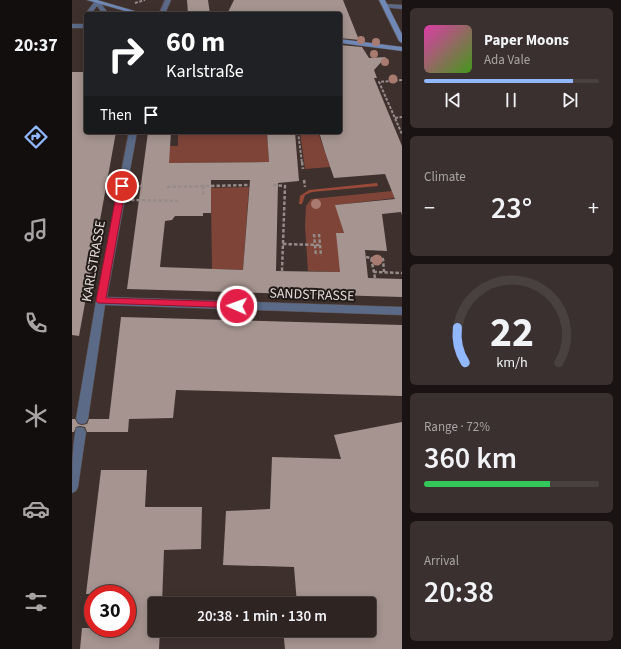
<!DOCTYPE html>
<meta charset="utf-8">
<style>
:root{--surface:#2e2422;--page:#3a302f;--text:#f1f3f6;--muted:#a7a4a5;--line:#494140;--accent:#91b8fd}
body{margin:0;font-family:"Source Sans 3",sans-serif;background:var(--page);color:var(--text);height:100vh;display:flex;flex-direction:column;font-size:15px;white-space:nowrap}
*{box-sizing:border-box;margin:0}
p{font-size:13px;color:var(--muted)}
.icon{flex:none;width:22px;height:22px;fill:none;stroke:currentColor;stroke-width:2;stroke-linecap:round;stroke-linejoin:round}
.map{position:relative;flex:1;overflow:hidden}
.details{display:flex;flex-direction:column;gap:8px;padding:8px;background:#191413;width:219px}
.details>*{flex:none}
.guide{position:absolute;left:12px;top:12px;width:258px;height:122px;border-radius:4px;box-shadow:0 2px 10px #0003,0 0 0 1px var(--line);background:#202124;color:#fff;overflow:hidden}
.speed{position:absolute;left:12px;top:585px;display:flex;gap:8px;font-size:20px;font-weight:700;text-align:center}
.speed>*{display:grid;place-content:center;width:52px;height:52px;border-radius:50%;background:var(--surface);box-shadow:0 2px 10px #0003,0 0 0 1px var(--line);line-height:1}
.speed .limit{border:6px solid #d22;background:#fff;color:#111}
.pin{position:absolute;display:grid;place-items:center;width:34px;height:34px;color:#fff;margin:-17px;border:2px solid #fff;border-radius:50%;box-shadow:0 1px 4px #0007}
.me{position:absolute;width:44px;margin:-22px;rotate:272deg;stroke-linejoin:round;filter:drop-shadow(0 0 3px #0008)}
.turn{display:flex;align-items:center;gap:14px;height:84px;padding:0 16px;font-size:18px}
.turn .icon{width:52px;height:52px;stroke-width:2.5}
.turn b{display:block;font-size:28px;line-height:34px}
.then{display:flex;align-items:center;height:38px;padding:0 16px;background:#0003;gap:8px;font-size:15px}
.big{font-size:30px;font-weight:600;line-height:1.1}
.details .tile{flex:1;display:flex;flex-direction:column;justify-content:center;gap:6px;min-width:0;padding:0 14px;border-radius:6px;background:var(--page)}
.details .dial{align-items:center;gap:0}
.dial svg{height:104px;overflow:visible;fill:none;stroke:var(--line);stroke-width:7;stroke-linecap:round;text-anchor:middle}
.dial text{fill:var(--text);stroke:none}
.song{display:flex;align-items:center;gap:12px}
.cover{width:48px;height:48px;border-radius:6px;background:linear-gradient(135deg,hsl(320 70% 55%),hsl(100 70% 35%))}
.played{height:4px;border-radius:2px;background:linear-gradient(90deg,var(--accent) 85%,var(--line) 85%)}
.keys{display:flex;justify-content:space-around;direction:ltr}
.heat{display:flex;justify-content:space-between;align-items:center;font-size:22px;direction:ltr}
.charge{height:6px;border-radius:3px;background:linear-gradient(90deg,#34c759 72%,var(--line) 0)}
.trip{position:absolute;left:76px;top:597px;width:228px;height:40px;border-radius:4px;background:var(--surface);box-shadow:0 2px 10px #0003,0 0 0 1px var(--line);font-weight:600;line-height:40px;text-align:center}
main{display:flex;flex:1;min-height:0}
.tab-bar{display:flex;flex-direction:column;width:72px;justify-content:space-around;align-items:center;background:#120e0e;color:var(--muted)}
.tab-bar .icon{width:28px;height:28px}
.tab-bar .active{color:var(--accent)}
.tab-bar b{font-size:18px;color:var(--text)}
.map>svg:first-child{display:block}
</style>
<main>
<nav class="tab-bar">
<b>20:37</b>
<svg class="icon active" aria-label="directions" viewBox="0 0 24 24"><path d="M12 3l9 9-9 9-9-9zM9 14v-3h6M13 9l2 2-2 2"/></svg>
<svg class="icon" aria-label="music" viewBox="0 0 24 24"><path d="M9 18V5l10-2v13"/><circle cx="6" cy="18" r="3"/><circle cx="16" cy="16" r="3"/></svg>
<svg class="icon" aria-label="phone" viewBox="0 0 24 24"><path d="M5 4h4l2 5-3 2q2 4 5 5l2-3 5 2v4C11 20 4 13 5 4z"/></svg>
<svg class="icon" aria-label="climate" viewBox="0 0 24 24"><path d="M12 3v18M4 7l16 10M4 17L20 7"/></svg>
<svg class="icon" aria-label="car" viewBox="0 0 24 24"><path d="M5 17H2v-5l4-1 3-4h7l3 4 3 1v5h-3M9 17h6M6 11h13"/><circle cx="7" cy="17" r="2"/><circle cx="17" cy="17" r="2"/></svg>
<svg class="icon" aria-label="filters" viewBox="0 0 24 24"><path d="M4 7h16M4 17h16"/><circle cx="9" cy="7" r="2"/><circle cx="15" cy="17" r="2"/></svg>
</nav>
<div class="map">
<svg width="330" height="649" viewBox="0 0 330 649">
<rect width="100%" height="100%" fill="#3e302d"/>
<!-- green -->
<g fill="#7e4438">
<polygon points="106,132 195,132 197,162 97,163 97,146 106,146"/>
<polygon points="228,132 246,132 258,167 233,169"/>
<polygon points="177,187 171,270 140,269 139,198 133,188"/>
<polygon points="320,191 323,198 264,205 272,233 268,272 236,271 233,226 234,206 239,199"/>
</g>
<!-- water -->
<polygon fill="#9a4a39" points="305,183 306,186 240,192 233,195 230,204 227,204 228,196 237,190"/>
<!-- building -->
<g fill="#a59490" fill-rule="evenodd">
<polygon points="115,0 136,0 138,14 116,14"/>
<polygon points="162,0 271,0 287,40 268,38 268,14 155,14"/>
<path d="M268,45L290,47L297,58L314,57L302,70L305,78H302L330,146V215L329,212L310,214L315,251L293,250L296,278L330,279V297L55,289L76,132H99L97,163L197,162L195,132H223L227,181L206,183L204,271L268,272L264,233H272L263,205L323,199L313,174L262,178L253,152L247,132H268ZM139,180H178L171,270L88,267L93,221L100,220L103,216H131V213H139Z"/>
<polygon points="0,72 14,72 14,132 44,132 7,336 0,335"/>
<polygon points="49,317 330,325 330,396 104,390 101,418 57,419 56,432 15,432 13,427 8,426 4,427 2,432 0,432 0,419 3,419 6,424 10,425 15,424 17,419 37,419"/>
<polygon points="330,422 330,649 213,649 211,630 297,630 297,604 225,604 222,567 151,565 154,511 198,509 200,457 269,459 262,435"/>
<polygon points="29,470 75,470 73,507 130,507 129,549 92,550 90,604 83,604 83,630 88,630 87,649 8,649 10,628 55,628 55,594 14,594"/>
</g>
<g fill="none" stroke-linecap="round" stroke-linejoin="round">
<defs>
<g id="street">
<polygon points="25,0 27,1 37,14 31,14 25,6 19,14 14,14 14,15 13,14 23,1"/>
<polygon points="93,0 99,0 93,14 87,14"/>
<polygon points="313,4 330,5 330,9 311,7 311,5"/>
<rect x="0" y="24" width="14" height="4"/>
<polygon points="57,132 65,132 35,297 330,307 330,315 33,305 16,419 14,423 10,424 6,423 4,419 24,301"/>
<path d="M8,427L12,428L14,432L6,487L4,491L0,493C0,473 0,447 4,428Z"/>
</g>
<g id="secondary">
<polygon points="15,0 25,0 73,14 63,14"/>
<polygon points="307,0 313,0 330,34 330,43 327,41"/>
<polygon points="268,39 330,47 330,51 268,43"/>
</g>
</defs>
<!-- street casing -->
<use href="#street" stroke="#5c4f4c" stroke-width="1"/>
<!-- secondary casing -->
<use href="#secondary" stroke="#5c4f4c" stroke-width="1"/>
<!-- path-far1 -->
<g stroke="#968b88" stroke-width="2" stroke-dasharray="3 1.5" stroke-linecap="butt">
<polyline points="63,3 73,0"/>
<polyline points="330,80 307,82 330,134"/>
<polyline points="323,118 330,117"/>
<polyline points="226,132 230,163"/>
</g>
<!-- path -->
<g stroke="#968b88" stroke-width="2.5" stroke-dasharray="3.5 2" stroke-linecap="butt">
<polyline points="230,162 231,169"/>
<polyline points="232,180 233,187"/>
<polyline points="201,185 213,186 210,271"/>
<polyline points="62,186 69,186"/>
<polyline points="131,186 131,195"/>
<polyline points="95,187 177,185"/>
<polyline points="59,200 107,201"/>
<polyline points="242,234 244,256"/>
<polyline points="247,234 249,256"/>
<polyline points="211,244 248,245"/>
<polyline points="294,257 299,258 302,272"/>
<polyline points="299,258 311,259 312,272"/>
<polyline points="303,278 302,272 330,273"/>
</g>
<!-- street -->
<use href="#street" fill="#5a6a87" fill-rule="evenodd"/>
<!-- secondary -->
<use href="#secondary" fill="#6f88b6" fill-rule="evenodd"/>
</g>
<!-- trees -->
<g fill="#a87b71">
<circle cx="289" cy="40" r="4"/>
<circle cx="304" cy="42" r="4"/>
<circle cx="302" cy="54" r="4"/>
<circle cx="313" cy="62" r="4"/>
<circle cx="321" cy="79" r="4.5"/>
<circle cx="244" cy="204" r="5"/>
<circle cx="305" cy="260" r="5.5"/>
</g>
<!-- route -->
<polygon fill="#e11d48" stroke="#92132f" points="50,183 54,186 34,298 165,302 168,303 170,306 168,308 26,303 24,301 46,186"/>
<g text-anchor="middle" stroke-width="4" stroke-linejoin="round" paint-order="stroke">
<!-- street labels -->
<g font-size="14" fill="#e3dad8" stroke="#201a18">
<text transform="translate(21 261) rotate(-80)" y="5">KARLSTRASSE</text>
<text transform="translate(240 294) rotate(2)" y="5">SANDSTRASSE</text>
</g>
</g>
</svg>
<div class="speed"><div class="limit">30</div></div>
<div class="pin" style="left:50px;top:186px;background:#d93025"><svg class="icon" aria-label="arrive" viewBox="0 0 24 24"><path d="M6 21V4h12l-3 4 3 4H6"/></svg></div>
<svg class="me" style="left:165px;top:306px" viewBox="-20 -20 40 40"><circle r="17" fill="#e11d48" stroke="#fff" stroke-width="3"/><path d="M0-11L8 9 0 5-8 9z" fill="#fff"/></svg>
<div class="trip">20:38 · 1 min · 130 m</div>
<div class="guide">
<div class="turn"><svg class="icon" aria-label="right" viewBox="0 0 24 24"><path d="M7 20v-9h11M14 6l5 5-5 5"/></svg><div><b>60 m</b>Karlstraße</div></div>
<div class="then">Then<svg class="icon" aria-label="arrive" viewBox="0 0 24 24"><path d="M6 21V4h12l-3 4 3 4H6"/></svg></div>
</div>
</div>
<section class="details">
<div class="tile">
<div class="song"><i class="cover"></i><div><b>Paper Moons</b><p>Ada Vale</p></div></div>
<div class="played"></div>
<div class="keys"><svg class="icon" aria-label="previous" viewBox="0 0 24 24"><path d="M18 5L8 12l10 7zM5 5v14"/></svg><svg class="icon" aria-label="pause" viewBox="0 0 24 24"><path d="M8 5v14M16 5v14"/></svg><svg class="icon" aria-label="next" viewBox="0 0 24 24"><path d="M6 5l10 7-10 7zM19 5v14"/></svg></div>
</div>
<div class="tile"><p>Climate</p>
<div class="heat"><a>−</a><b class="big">23°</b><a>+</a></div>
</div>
<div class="tile dial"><svg viewBox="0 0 100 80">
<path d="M14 69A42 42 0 1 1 86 69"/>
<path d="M14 69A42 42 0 0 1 8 42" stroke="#91b8fd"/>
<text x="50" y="56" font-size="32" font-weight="700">22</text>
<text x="50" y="72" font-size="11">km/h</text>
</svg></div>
<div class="tile"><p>Range · 72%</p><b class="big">360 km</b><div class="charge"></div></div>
<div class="tile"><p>Arrival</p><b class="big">20:38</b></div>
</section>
</main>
